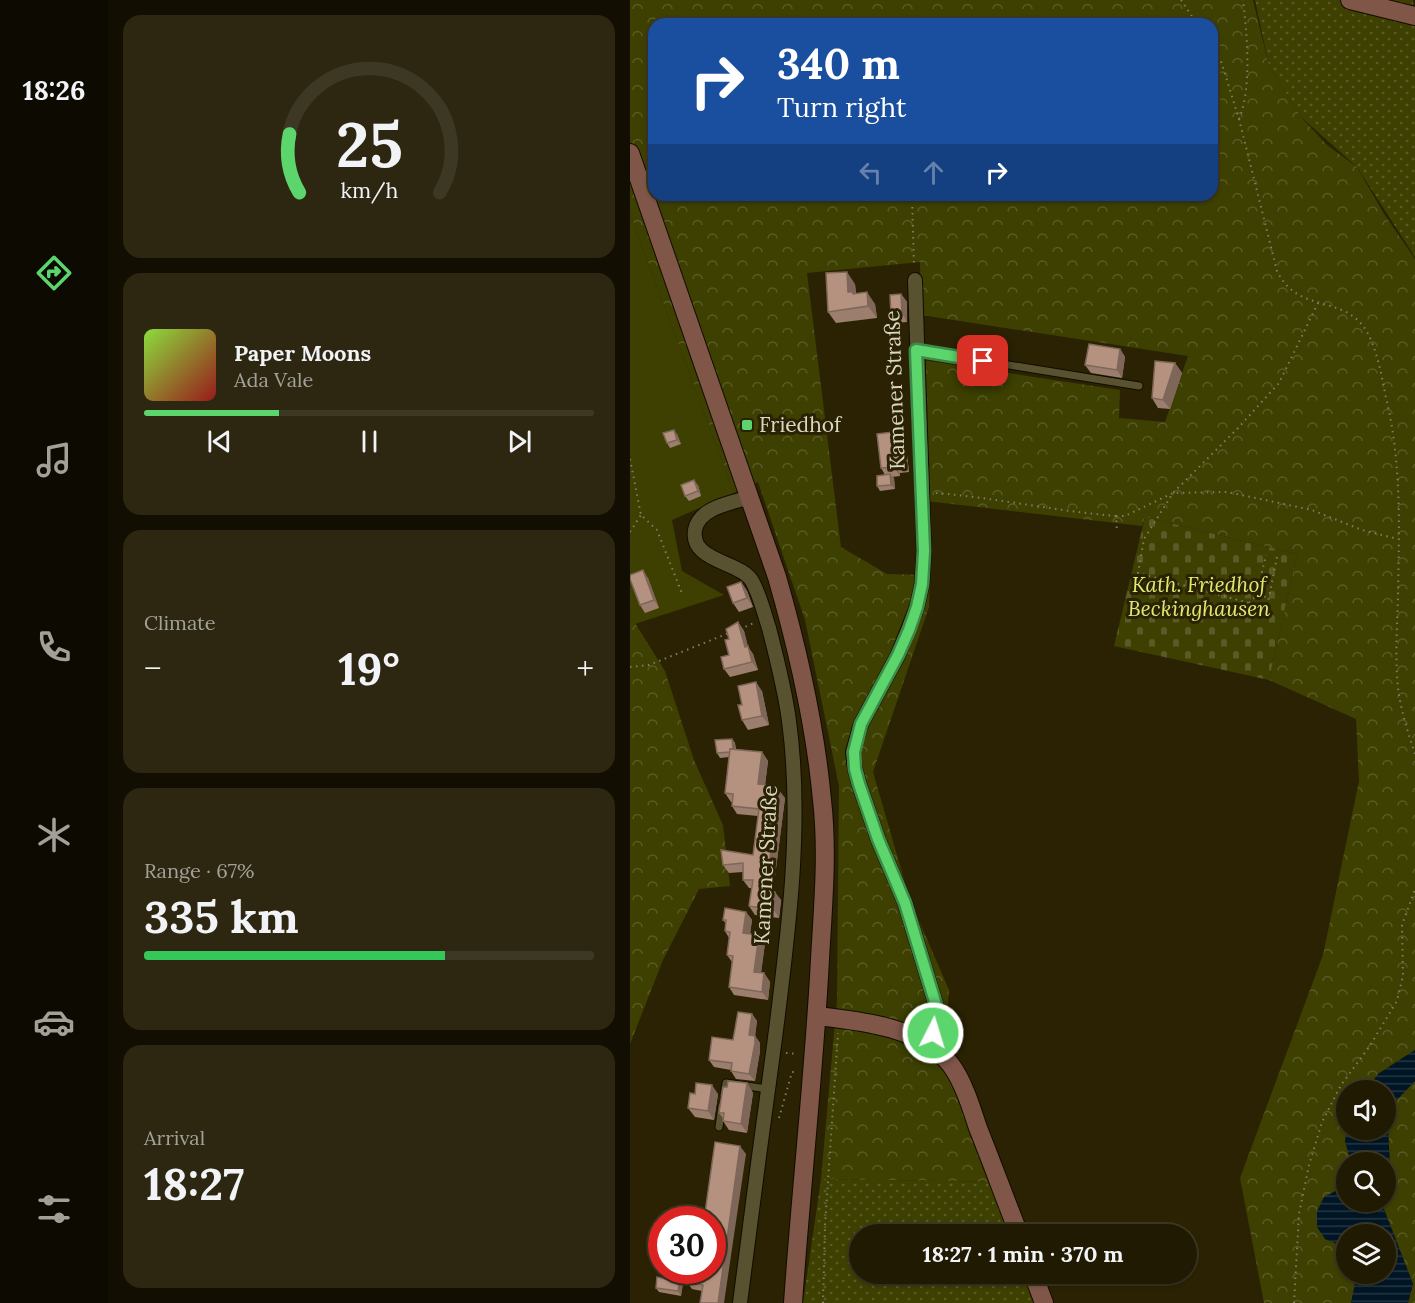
<!DOCTYPE html>
<meta charset="utf-8">
<style>
:root{--surface:#201a02;--page:#2d2711;--text:#f1f3f6;--muted:#a2a199;--line:#3d3824;--accent:#5dd56d}
body{margin:0;font-family:Lora,serif;background:var(--page);color:var(--text);height:100vh;display:flex;flex-direction:column;font-size:22px;white-space:nowrap}
*{box-sizing:border-box;margin:0}
p{font-size:20px;color:var(--muted)}
.icon{flex:none;width:33px;height:33px;fill:none;stroke:currentColor;stroke-width:2;stroke-linecap:round;stroke-linejoin:round}
.map{position:relative;flex:1;overflow:hidden}
.details{display:flex;flex-direction:column;gap:15px;padding:15px;background:#120e01;width:522px}
.details>*{flex:none}
.hud{position:absolute;left:18px;top:18px;width:570px;height:183px;border-radius:18px;box-shadow:0 2px 4px #0004,0 0 0 2px var(--line);background:#1a4fa0;color:#fff;overflow:hidden}
.fabs{position:absolute;left:706px;top:1080px;display:grid;gap:12px}
.fabs a{display:grid;place-items:center;width:60px;height:60px;border-radius:50%;background:var(--surface);box-shadow:0 2px 4px #0004,0 0 0 2px var(--line);font-size:30px}
.speed{position:absolute;left:18px;top:1206px;display:flex;gap:12px;font-size:30px;font-weight:700;text-align:center}
.speed>*{display:grid;place-content:center;width:78px;height:78px;border-radius:50%;background:var(--surface);box-shadow:0 2px 4px #0004,0 0 0 2px var(--line);line-height:1}
.speed .limit{border:9px solid #d22;background:#fff;color:#111}
.pin{position:absolute;display:grid;place-items:center;width:51px;height:51px;color:#fff;margin:-26px;border-radius:12px;box-shadow:0 3px 9px #0006}
.me{position:absolute;width:66px;margin:-33px;rotate:5deg;stroke-linejoin:round;filter:drop-shadow(0 0 4px #0008)}
.turn{display:flex;align-items:center;gap:21px;height:126px;padding:0 30px;font-size:27px}
.turn .icon{width:78px;height:78px;stroke-width:2.5}
.turn b{display:block;font-size:42px;line-height:51px}
.lanes{display:flex;align-items:center;height:57px;padding:0 30px;background:#0003;justify-content:center;gap:30px;direction:ltr}
.lanes .off{opacity:.35}
.big{font-size:45px;font-weight:700;line-height:1.1}
.details .tile{flex:1;display:flex;flex-direction:column;justify-content:center;gap:9px;min-width:0;padding:0 21px;border-radius:18px;background:var(--page)}
.details .dial{align-items:center;gap:0}
.dial svg{height:156px;overflow:visible;fill:none;stroke:var(--line);stroke-width:7;stroke-linecap:round;text-anchor:middle}
.dial text{fill:var(--text);stroke:none}
.song{display:flex;align-items:center;gap:18px}
.cover{width:72px;height:72px;border-radius:9px;background:linear-gradient(135deg,hsl(90 70% 55%),hsl(0 70% 35%))}
.played{height:6px;border-radius:3px;background:linear-gradient(90deg,var(--accent) 30%,var(--line) 30%)}
.keys{display:flex;justify-content:space-around;direction:ltr}
.heat{display:flex;justify-content:space-between;align-items:center;font-size:33px;direction:ltr}
.charge{height:9px;border-radius:4px;background:linear-gradient(90deg,#34c759 67%,var(--line) 0)}
.trip{position:absolute;left:219px;top:1224px;width:348px;height:60px;border-radius:30px;background:var(--surface);box-shadow:0 2px 4px #0004,0 0 0 2px var(--line);font-weight:700;line-height:60px;text-align:center}
main{display:flex;flex:1;min-height:0}
.menu{display:flex;flex-direction:column;width:108px;justify-content:space-around;align-items:center;background:#0d0a01;color:var(--muted)}
.menu .icon{width:42px;height:42px}
.menu .selected{color:var(--accent)}
.menu b{font-size:27px;color:var(--text)}
.map>svg:first-child{display:block}
</style>
<main>
<nav class="menu">
<b>18:26</b>
<svg class="icon selected" aria-label="directions" viewBox="0 0 24 24"><path d="M12 3l9 9-9 9-9-9zM9 14v-3h6M13 9l2 2-2 2"/></svg>
<svg class="icon" aria-label="music" viewBox="0 0 24 24"><path d="M9 18V5l10-2v13"/><circle cx="6" cy="18" r="3"/><circle cx="16" cy="16" r="3"/></svg>
<svg class="icon" aria-label="phone" viewBox="0 0 24 24"><path d="M5 4h4l2 5-3 2q2 4 5 5l2-3 5 2v4C11 20 4 13 5 4z"/></svg>
<svg class="icon" aria-label="climate" viewBox="0 0 24 24"><path d="M12 3v18M4 7l16 10M4 17L20 7"/></svg>
<svg class="icon" aria-label="car" viewBox="0 0 24 24"><path d="M5 17H2v-5l4-1 3-4h7l3 4 3 1v5h-3M9 17h6M6 11h13"/><circle cx="7" cy="17" r="2"/><circle cx="17" cy="17" r="2"/></svg>
<svg class="icon" aria-label="filters" viewBox="0 0 24 24"><path d="M4 7h16M4 17h16"/><circle cx="9" cy="7" r="2"/><circle cx="15" cy="17" r="2"/></svg>
</nav>
<section class="details">
<div class="tile dial"><svg viewBox="0 0 100 80">
<path d="M14 69A42 42 0 1 1 86 69"/>
<path d="M14 69A42 42 0 0 1 9 39" stroke="#5dd56d"/>
<text x="50" y="56" font-size="32" font-weight="700">25</text>
<text x="50" y="72" font-size="11">km/h</text>
</svg></div>
<div class="tile">
<div class="song"><i class="cover"></i><div><b>Paper Moons</b><p>Ada Vale</p></div></div>
<div class="played"></div>
<div class="keys"><svg class="icon" aria-label="previous" viewBox="0 0 24 24"><path d="M18 5L8 12l10 7zM5 5v14"/></svg><svg class="icon" aria-label="pause" viewBox="0 0 24 24"><path d="M8 5v14M16 5v14"/></svg><svg class="icon" aria-label="next" viewBox="0 0 24 24"><path d="M6 5l10 7-10 7zM19 5v14"/></svg></div>
</div>
<div class="tile"><p>Climate</p>
<div class="heat"><a>−</a><b class="big">19°</b><a>+</a></div>
</div>
<div class="tile"><p>Range · 67%</p><b class="big">335 km</b><div class="charge"></div></div>
<div class="tile"><p>Arrival</p><b class="big">18:27</b></div>
</section>
<div class="map">
<svg width="785" height="1303" viewBox="0 0 785 1303">
<defs>
<pattern id="grass-dots" width="8" height="8" patternUnits="userSpaceOnUse" patternTransform="scale(1.5)"><rect width="8" height="8" fill="#3d4001"/><path d="M2 2h.1M6 6h.1" fill="none" stroke="#585b25" stroke-width="1.8" stroke-linecap="round"/></pattern>
<pattern id="forest-crowns" width="20" height="18" patternUnits="userSpaceOnUse" patternTransform="scale(1.5)"><rect width="20" height="18" fill="#3d4001"/><path d="M2 6a3 3 0 1 1 6 0M12 15a3 3 0 1 1 6 0" fill="none" stroke="#585b25"/></pattern>
<pattern id="cemetery-stones" width="16" height="16" patternUnits="userSpaceOnUse" patternTransform="scale(1.5)"><rect width="16" height="16" fill="#3d4001"/><path d="M2 7V4a2 2 0 0 1 4 0v3zM10 15v-3a2 2 0 0 1 4 0v3z" fill="#585b25"/></pattern>
<pattern id="water-rules" width="6" height="5" patternUnits="userSpaceOnUse" patternTransform="scale(1.5)"><rect width="6" height="5" fill="#001525"/><path d="M0 2.5h6" fill="none" stroke="#253643"/></pattern>
</defs>
<rect width="100%" height="100%" fill="#2a2202"/>
<!-- grass -->
<g fill="url(#grass-dots)">
<polygon points="625,0 783,0 785,30 785,257 727,167 671,117 639,66"/>
<polygon points="191,1179 370,1182 390,1234 230,1234 230,1274 404,1274 414,1303 173,1303"/>
</g>
<!-- forest -->
<g fill="url(#forest-crowns)" fill-rule="evenodd">
<path d="M0,0H623L639,66L671,117L697,145L727,167L754,214L785,259V1050L748,1074L736,1090H717V1130L715,1141L721,1162H717L716,1186L705,1191L695,1239L717,1248V1274H727L721,1303H634L610,1178L693,955L729,781L726,719L639,680L667,554L515,517L512,526L296,501L292,360L490,390L489,418L535,422L558,356L291,315L290,262L177,273L211,547L257,574L300,575L299,607L243,772L280,900L319,990L315,1042L307,1052L370,1182L191,1179L207,1000L209,786L175,620L128,482L104,493L0,214ZM24,24H582V195H24Z"/>
<polygon points="0,615 35,671 64,760 93,825 100,886 69,889 33,960 0,1044"/>
<polygon points="785,1081 785,1303 778,1303 783,1284 753,1206 761,1185 757,1110"/>
</g>
<!-- cemetery -->
<polygon fill="url(#cemetery-stones)" points="515,517 667,554 639,680 484,646"/>
<!-- garden -->
<polygon fill="#3d4001" points="0,214 104,493 42,520 52,571 94,595 5,624 0,615"/>
<!-- water -->
<g fill="url(#water-rules)">
<polygon points="785,1050 785,1081 757,1110 761,1185 756,1198 756,1162 721,1162 715,1141 717,1130 756,1130 756,1090 736,1090 748,1074"/>
<polygon points="717,1185 717,1202 755,1202 753,1207 783,1284 778,1303 721,1303 727,1274 756,1274 756,1234 717,1234 717,1248 695,1239 687,1227 687,1211 694,1197"/>
</g>
<g fill="none" stroke-linecap="round" stroke-linejoin="round">
<defs>
<g id="lane">
<polyline points="286,350 509,386"/>
<polyline points="94,1095 96,1083 138,1089"/>
<polyline points="89,1127 92,1106"/>
</g>
<g id="street">
<path d="M285,280L294,551L292,584L287,607L268,655L231,724L223,752L225,769L229,784L248,839L275,903L306,1005C306,1020 304,1031 296,1044"/>
<path d="M110,1303C121,1215 133,1126 145,1038C158,935 173,824 159,721C155,690 147,659 139,628C134,613 130,595 122,581C110,561 60,562 65,530C69,507 102,503 121,497"/>
</g>
<g id="secondary">
<polyline points="720,0 785,16"/>
<path d="M0,153L147,577C168,650 185,724 192,800C198,852 193,906 190,959C184,1074 171,1188 163,1303"/>
<path d="M187,1016C232,1021 291,1027 321,1065C334,1083 341,1107 348,1128C362,1163 375,1199 389,1234"/>
<polyline points="403,1274 414,1303"/>
</g>
</defs>
<!-- lane casing -->
<use href="#lane" stroke="#110c00" stroke-width="9"/>
<!-- street casing -->
<use href="#street" stroke="#110c00" stroke-width="16"/>
<!-- secondary casing -->
<use href="#secondary" stroke="#110c00" stroke-width="20"/>
<!-- path -->
<g stroke="#827c63" stroke-width="2" stroke-dasharray="1.5 4.5" stroke-linecap="butt">
<polyline points="551,0 567,24"/>
<polyline points="277,20 277,24"/>
<path d="M582,46L590,58L609,119L647,271C670,318 720,290 741,340C749,359 752,378 756,398C772,464 769,529 768,597C767,627 765,658 768,688C771,711 778,733 785,754"/>
<path d="M609,119C622,89 617,33 613,0"/>
<polyline points="282,195 284,266"/>
<polyline points="0,459 11,515 27,530 53,596"/>
<path d="M306,493C366,498 426,511 486,516L487,532"/>
<polyline points="486,516 495,516 543,493 597,492 682,510 732,530 768,539"/>
<polyline points="0,532 11,515"/>
<polyline points="647,557 636,612 624,611 619,603 508,573 514,539 543,493 608,428 649,383 688,303"/>
<polyline points="626,596 636,555"/>
<polyline points="619,603 626,596 639,597"/>
<polyline points="110,629 124,623"/>
<polyline points="0,667 19,665 99,633"/>
<polyline points="156,1053 168,1054"/>
<polyline points="149,1118 162,1072 165,1072"/>
<polyline points="193,1303 195,1226 208,1033"/>
<polyline points="664,1303 669,1214 679,1165 692,1122 711,1085 739,1047 767,1001 773,976 772,925 785,889"/>
</g>
<!-- lane -->
<use href="#lane" stroke="#595231" stroke-width="7"/>
<!-- street -->
<use href="#street" stroke="#595231" stroke-width="14"/>
<!-- secondary -->
<use href="#secondary" stroke="#805649" stroke-width="18"/>
</g>
<!-- wall -->
<g fill="#9b7e6d">
<polygon points="225,284 226,293 245,304 247,318 206,323 198,312"/>
<polygon points="271,294 277,302 277,322 266,323 261,315"/>
<polygon points="490,349 495,357 492,378 461,373 455,365"/>
<polygon points="545,363 552,373 540,409 528,408 522,398"/>
<polygon points="263,432 268,438 270,438 276,447 279,472 270,473 270,476 262,477 264,478 265,489 250,491 247,486 255,475 251,468"/>
<polygon points="47,434 51,444 40,448 37,443"/>
<polygon points="68,485 71,496 59,501 55,496"/>
<polygon points="18,578 29,608 15,613 10,605"/>
<polygon points="111,582 117,591 123,607 109,612 103,603"/>
<polygon points="108,622 114,631 118,647 123,654 128,670 100,677 94,669 99,655 99,639"/>
<polygon points="132,691 139,725 118,730 112,720 112,705"/>
<polygon points="102,739 105,743 106,749 132,752 138,761 135,785 139,785 141,789 155,798 143,891 151,900 149,918 125,915 119,906 122,888 119,888 113,880 113,872 99,873 93,865 123,855 128,816 107,814 102,806 102,802 101,802 95,793 99,757 90,758 87,753"/>
<polygon points="116,912 122,920 120,934 129,935 135,943 131,973 134,973 140,982 138,1000 104,995 99,987 102,962 97,955 99,938 95,931 96,924 93,920"/>
<polygon points="122,1014 127,1021 125,1036 130,1043 130,1051 125,1081 106,1079 101,1071 101,1070 84,1067 79,1060 103,1040"/>
<polygon points="117,1083 123,1093 117,1133 99,1130 93,1121 93,1118 89,1113 97,1087"/>
<polygon points="65,1094 88,1094 84,1120 65,1117 58,1108"/>
<polygon points="116,1154 72,1291 62,1289 56,1281"/>
<polygon points="35,1279 50,1279 53,1283 51,1296 29,1292 26,1288"/>
</g>
<!-- shaded-wall -->
<g fill="#7e6659">
<polygon points="217,272 225,284 226,296 218,292"/>
<polygon points="237,292 245,304 247,318 238,306"/>
<polygon points="271,294 277,302 277,322 272,313"/>
<polygon points="490,349 495,357 492,378 487,370"/>
<polygon points="545,363 552,373 540,409 533,400"/>
<polygon points="44,430 47,434 51,444 47,440"/>
<polygon points="270,438 276,447 279,472 273,463"/>
<polygon points="263,464 270,473 270,476 264,467"/>
<polygon points="260,474 264,478 265,489 261,485"/>
<polygon points="64,480 68,485 71,496 68,491"/>
<polygon points="13,570 18,578 29,608 24,600"/>
<polygon points="111,582 117,591 123,607 117,598"/>
<polygon points="108,622 114,631 118,647 123,654 128,670 122,662 115,647"/>
<polygon points="126,682 132,691 139,725 132,716"/>
<polygon points="102,739 105,743 106,757 103,752"/>
<polygon points="132,752 138,761 134,793 128,784"/>
<polygon points="149,790 155,798 143,892 145,892 151,900 149,918 144,910 136,888"/>
<polygon points="116,912 122,920 119,941 113,933"/>
<polygon points="129,935 135,943 130,980 124,972"/>
<polygon points="134,973 140,982 138,1000 132,992"/>
<polygon points="122,1014 127,1021 125,1036 130,1043 130,1051 125,1081 119,1074 119,1035"/>
<polygon points="117,1083 123,1093 117,1133 111,1124"/>
<polygon points="82,1085 88,1094 84,1120 78,1111"/>
<polygon points="110,1146 116,1154 94,1303 88,1303"/>
<polygon points="50,1279 53,1283 51,1296 48,1291"/>
</g>
<!-- building -->
<g fill="#b4927f" stroke="#7e6659" stroke-width="1.5">
<polygon points="217,272 218,292 223,292 223,294 237,292 238,306 198,312 196,273"/>
<polygon points="271,294 272,313 261,315 260,295"/>
<polygon points="459,344 490,349 487,370 455,365"/>
<polygon points="525,361 545,363 533,400 522,398"/>
<polygon points="44,430 47,440 37,443 33,433"/>
<polygon points="263,432 264,439 270,438 273,463 263,464 264,467 251,468 247,434"/>
<polygon points="260,474 261,485 247,486 247,476"/>
<polygon points="64,480 68,491 55,496 51,485"/>
<polygon points="13,570 24,600 10,605 0,579 0,575"/>
<polygon points="111,582 117,598 103,603 97,587"/>
<polygon points="108,622 115,647 118,646 122,662 94,669 91,657 99,655 95,640 99,639 96,629"/>
<polygon points="126,682 132,716 112,720 108,705 112,705 108,686"/>
<polygon points="102,739 103,749 100,749 100,752 87,753 85,740"/>
<polygon points="100,749 132,752 128,784 139,785 138,788 149,790 136,888 140,888 140,891 145,892 144,910 119,906 123,880 113,880 113,863 93,865 91,850 123,855 129,809 102,806 103,794 95,793"/>
<polygon points="95,908 116,912 113,933 129,935 124,972 134,973 132,992 99,987 103,956 97,955 100,932 95,931 96,920 93,920"/>
<polygon points="108,1012 122,1014 119,1035 125,1036 125,1043 119,1074 101,1071 102,1063 79,1060 82,1037 103,1040"/>
<polygon points="98,1081 117,1083 111,1124 93,1121 94,1113 89,1113 93,1087 97,1087"/>
<polygon points="66,1083 82,1085 78,1111 58,1108 60,1093 65,1094"/>
<polygon points="85,1142 110,1146 88,1303 70,1303 73,1285 56,1281 57,1270 82,1270 82,1220 74,1220"/>
<polygon points="27,1277 35,1279 36,1277 50,1279 48,1291 26,1288"/>
</g>
<g fill="none" stroke-linecap="round" stroke-linejoin="round">
<defs>
<polyline id="route" points="303,1033 306,1020 306,1005 275,903 248,839 229,784 225,769 224,752 231,724 268,655 279,630 287,607 292,584 294,551 286,350 353,361"/>
</defs>
<!-- route casing -->
<use href="#route" stroke="#3c8a47" stroke-width="15"/>
<!-- route -->
<use href="#route" stroke="#5dd56d" stroke-width="10"/>
</g>
<!-- markers -->
<rect fill="#5dd56d" stroke="#2a2202" stroke-width="2" x="111" y="419" width="12" height="12" rx="3"/>
<g text-anchor="middle" stroke-width="6" stroke-linejoin="round" paint-order="stroke">
<!-- street labels -->
<g font-size="21" fill="#dbd7c5" stroke="#2a2202">
<text transform="translate(265 390) rotate(-92)" y="7">Kamener Straße</text>
<text transform="translate(136 865) rotate(-87)" y="7">Kamener Straße</text>
</g>
<!-- poi labels -->
<g font-size="21" fill="#dbd7c5" stroke="#2a2202" text-anchor="start">
<text x="129" y="432">Friedhof</text>
</g>
<!-- park labels -->
<g font-size="21" font-style="italic" fill="#e0ea71" stroke="#2a2202">
<text x="569" y="592">Kath. Friedhof<tspan x="569" dy="24">Beckinghausen</tspan></text>
</g>
</g>
</svg>
<div class="fabs">
<a><svg class="icon" aria-label="sound" viewBox="0 0 24 24"><path d="M4 9h4l5-4v14l-5-4H4zM17 9q2 3 0 6"/></svg></a>
<a><svg class="icon" aria-label="search" viewBox="0 0 24 24"><circle cx="10" cy="10" r="6"/><path d="M15 15l6 6"/></svg></a>
<a><svg class="icon" aria-label="layers" viewBox="0 0 24 24"><path d="M12 4l9 5-9 5-9-5zM3 14l9 5 9-5"/></svg></a>
</div>
<div class="speed"><div class="limit">30</div></div>
<div class="pin" style="left:353px;top:361px;background:#d93025"><svg class="icon" aria-label="arrive" viewBox="0 0 24 24"><path d="M6 21V4h12l-3 4 3 4H6"/></svg></div>
<svg class="me" style="left:303px;top:1033px" viewBox="-20 -20 40 40"><circle r="17" fill="#5dd56d" stroke="#fff" stroke-width="3"/><path d="M0-11L8 9 0 5-8 9z" fill="#fff"/></svg>
<div class="trip">18:27 · 1 min · 370 m</div>
<div class="hud">
<div class="turn"><svg class="icon" aria-label="right" viewBox="0 0 24 24"><path d="M7 20v-9h11M14 6l5 5-5 5"/></svg><div><b>340 m</b>Turn right</div></div>
<div class="lanes"><svg class="icon off" aria-label="left" viewBox="0 0 24 24"><path d="M17 20v-9H6M10 6l-5 5 5 5"/></svg><svg class="icon off" aria-label="ahead" viewBox="0 0 24 24"><path d="M12 20V5M6 11l6-6 6 6"/></svg><svg class="icon" aria-label="right" viewBox="0 0 24 24"><path d="M7 20v-9h11M14 6l5 5-5 5"/></svg></div>
</div>
</div>
</main>
